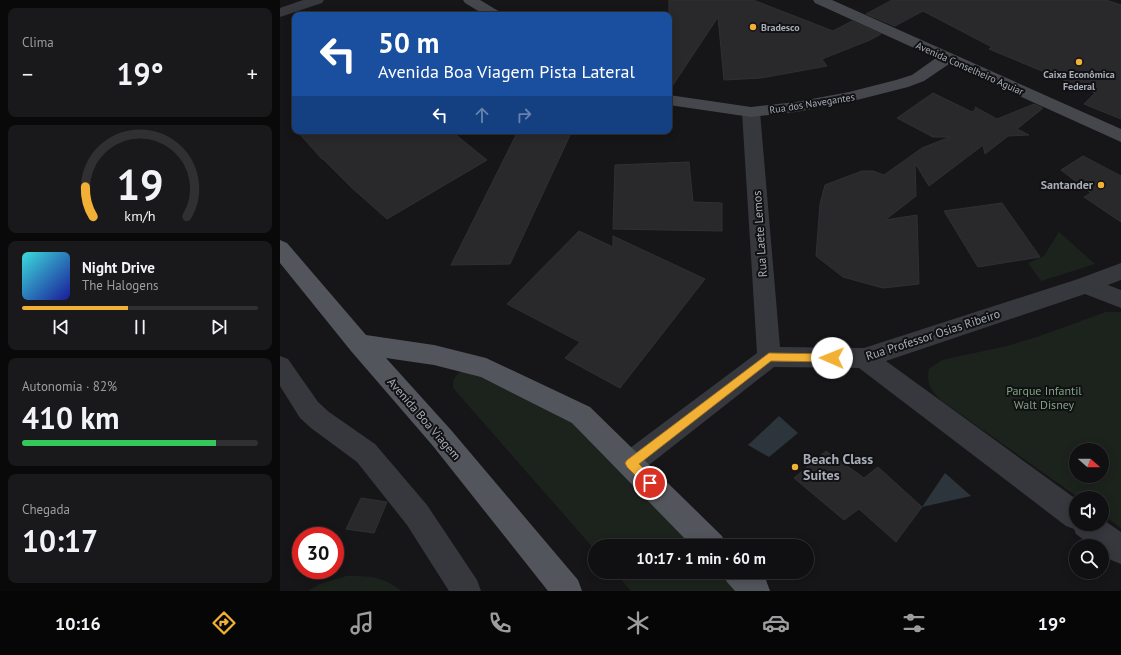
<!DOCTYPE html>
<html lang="pt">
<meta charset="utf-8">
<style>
:root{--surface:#101012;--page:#19191b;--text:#f1f3f6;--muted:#9c9d9f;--line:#303032;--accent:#f2b134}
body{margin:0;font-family:"PT Sans",sans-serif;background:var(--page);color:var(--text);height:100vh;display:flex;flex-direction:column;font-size:15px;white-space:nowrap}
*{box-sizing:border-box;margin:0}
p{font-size:13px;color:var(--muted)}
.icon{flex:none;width:22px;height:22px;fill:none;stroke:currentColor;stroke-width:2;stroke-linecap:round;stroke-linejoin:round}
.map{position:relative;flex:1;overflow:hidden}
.drawer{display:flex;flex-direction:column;gap:8px;padding:8px;background:#09090a;width:280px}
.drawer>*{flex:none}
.hud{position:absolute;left:12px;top:12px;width:380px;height:122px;border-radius:8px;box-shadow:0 2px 10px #0003,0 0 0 1px var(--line);background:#1a4fa0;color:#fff;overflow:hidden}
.needle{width:26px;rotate:111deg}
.controls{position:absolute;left:789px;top:443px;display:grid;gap:8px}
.controls a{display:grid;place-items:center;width:40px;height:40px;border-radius:50%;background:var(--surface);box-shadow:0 2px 10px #0003,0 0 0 1px var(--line);font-size:20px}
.speed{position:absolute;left:12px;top:527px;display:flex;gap:8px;font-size:20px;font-weight:700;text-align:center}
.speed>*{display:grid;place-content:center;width:52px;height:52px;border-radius:50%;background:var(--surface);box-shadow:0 2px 10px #0003,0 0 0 1px var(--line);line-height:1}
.speed .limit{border:6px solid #d22;background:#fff;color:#111}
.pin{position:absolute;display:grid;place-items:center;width:34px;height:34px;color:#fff;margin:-17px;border:2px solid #fff;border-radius:50%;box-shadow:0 1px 4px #0007}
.me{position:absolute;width:44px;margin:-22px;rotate:271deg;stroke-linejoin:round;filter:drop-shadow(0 0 3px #0008)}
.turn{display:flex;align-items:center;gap:14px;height:84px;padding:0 20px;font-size:18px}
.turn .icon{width:52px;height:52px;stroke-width:2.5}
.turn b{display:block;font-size:28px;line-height:34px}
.lanes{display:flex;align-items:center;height:38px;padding:0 20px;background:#0003;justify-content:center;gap:20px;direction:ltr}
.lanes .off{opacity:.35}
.big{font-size:30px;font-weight:800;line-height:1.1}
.drawer .widget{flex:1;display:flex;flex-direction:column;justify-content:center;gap:6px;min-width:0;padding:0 14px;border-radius:8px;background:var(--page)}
.drawer .dial{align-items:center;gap:0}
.dial svg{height:104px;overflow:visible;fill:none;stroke:var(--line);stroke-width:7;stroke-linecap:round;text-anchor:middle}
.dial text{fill:var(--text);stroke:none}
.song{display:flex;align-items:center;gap:12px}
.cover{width:48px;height:48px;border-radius:6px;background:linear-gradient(135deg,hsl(180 70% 55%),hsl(240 70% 35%))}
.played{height:4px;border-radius:2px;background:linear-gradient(90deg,var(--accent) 45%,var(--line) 45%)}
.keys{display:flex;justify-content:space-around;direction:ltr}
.heat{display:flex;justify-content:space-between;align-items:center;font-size:22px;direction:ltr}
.charge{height:6px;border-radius:3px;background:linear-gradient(90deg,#34c759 82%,var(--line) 0)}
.trip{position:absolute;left:308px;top:539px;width:226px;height:40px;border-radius:20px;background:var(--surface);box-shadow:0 2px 10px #0003,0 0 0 1px var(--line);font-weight:800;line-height:40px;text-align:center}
.dock{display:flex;height:64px;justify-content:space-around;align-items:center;background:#060607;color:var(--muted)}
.dock .icon{width:28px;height:28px}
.dock .active{color:var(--accent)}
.dock b{font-size:18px;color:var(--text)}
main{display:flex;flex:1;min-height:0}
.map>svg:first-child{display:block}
</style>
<main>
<section class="drawer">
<div class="widget"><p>Clima</p>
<div class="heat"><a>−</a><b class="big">19°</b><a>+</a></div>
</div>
<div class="widget dial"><svg viewBox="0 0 100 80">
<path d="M14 69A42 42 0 1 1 86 69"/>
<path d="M14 69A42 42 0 0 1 8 46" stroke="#f2b134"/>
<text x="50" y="56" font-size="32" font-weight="700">19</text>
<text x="50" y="72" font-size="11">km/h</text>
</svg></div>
<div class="widget">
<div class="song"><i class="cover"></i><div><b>Night Drive</b><p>The Halogens</p></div></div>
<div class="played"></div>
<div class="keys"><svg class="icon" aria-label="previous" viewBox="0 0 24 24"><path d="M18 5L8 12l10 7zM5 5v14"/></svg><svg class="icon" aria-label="pause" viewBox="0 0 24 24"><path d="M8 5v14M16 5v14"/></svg><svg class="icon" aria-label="next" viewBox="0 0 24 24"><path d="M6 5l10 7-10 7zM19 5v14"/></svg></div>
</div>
<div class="widget"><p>Autonomia · 82%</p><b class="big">410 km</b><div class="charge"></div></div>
<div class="widget"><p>Chegada</p><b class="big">10:17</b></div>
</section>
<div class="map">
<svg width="841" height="591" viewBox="0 0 841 591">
<rect width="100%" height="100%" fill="#161618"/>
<!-- green -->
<g fill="#1c231d" fill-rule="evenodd">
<polygon points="779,232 815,264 761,281 748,263 764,256"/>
<path d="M826,312H841V528L822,514V498H799L662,401C651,391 646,384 649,369L662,360L727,346L757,337ZM796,450H822V476H796Z"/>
<path d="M188,369L266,408L283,419L301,415L415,546H315V550L174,389C170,379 179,371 188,369Z"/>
<polygon points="335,572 440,572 459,591 351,591"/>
<path d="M66,576C89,576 103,576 121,591H28L40,584Z"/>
</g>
<!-- water -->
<g fill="#2c353c">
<polygon points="499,416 518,433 489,457 468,445"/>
<polygon points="665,473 691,496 642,507"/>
</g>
<!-- building -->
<g fill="#29292c" stroke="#303034">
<polygon points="389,0 473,0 553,31 572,21 601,34 590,40 542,59 547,66 481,78 444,80 438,17 389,91"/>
<polygon points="612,0 826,0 841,5 841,119 804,104 815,93 709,49 712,47 643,11 615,26 586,14"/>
<polygon points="653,93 692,112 696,109 695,107 717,119 754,104 763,108 737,129 749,135 728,136 705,154 703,145 649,186 635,163 636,196 605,220 637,215 639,284 603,288 563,277 536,256 540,204 545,185 582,171 593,171 604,175 642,148 670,137 653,137 617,118"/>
<polygon points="17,131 171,131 207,160 107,219 72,188 43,159 42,159"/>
<polygon points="238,131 292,131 230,264 171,265"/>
<polygon points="803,156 841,176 841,222 804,197 811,193 781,170"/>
<polygon points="409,162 413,202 442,203 442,231 333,229 335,165"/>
<polygon points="722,203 760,257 698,267 664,211"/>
<polygon points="299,231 333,247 333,236 425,279 340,388 285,358 300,342 227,304"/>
<polygon points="546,451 584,478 598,467 642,507 616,542 579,509 564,520 514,478"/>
<polygon points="81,498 107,502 94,533 66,529"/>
</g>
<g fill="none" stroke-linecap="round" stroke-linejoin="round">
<!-- pedestrian -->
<polygon fill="#37383d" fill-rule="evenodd" points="0,356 8,359 38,402 49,412 95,444 147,505 197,580 201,591 169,591 127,525 77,462 31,428 20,418 0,386"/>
<!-- minor -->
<g fill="#37383d" fill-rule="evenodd">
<polygon points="23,0 44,0 42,3 0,17 0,8"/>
<polygon points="471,107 477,108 480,112 500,347 584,348 798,279 841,263 841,280 828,285 841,290 841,308 805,294 606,361 796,499 796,524 822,524 822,519 841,532 841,564 831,560 822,553 822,546 812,546 796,534 794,529 786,526 579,368 494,367 360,472 351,475 342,472 338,463 342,454 477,353 462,112 465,108"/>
</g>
<!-- secondary -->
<g fill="#45474d" fill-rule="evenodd">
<polygon points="183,0 200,0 220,12 222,15 205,15 185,3"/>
<polygon points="533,0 552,0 841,129 841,142 669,64 644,81 628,87 569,102 516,112 471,117 389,105 389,95 471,107 516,102 569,92 616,80 632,75 656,58 535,3"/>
</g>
<!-- primary -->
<g fill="#53555c" fill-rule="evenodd">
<polygon points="0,240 7,243 86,335 154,345 206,358 310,407 442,536 446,546 412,546 292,423 201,377 154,365 106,358 171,430 298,580 302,591 268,591 153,446 71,351 0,263"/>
<polygon points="442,572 477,572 486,580 490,591 455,591 447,582"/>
</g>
</g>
<!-- route -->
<polygon fill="#f2b134" stroke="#9d7322" points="489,353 552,354 556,355 557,358 556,361 552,362 491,361 359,464 374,479 375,483 374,486 370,488 366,486 347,467 345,463 347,460"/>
<!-- markers -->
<g fill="#f2b134" stroke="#111113" stroke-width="1.5">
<circle cx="473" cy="27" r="4"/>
<circle cx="799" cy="62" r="4"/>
<circle cx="821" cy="185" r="4"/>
<circle cx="515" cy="467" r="4"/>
</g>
<g text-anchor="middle" stroke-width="4" stroke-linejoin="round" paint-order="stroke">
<!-- far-poi labels -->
<g font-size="10" font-weight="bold" fill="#a8adb8" stroke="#111113" text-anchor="start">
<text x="481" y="31">Bradesco</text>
<text x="799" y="78" text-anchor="middle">Caixa Econômica<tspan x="799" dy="12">Federal</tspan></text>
</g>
<!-- far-street labels -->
<g font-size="10" fill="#a8adb8" stroke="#111113">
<text transform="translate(690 68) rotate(24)" y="4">Avenida Conselheiro Aguiar</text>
<text transform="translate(532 103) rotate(-9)" y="4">Rua dos Navegantes</text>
</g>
<!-- poi labels -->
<g font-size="12" font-weight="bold" fill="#a8adb8" stroke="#111113" text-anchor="end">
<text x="813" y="189">Santander</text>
</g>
<!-- street labels -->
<g font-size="12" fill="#a8adb8" stroke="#111113">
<text transform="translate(480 234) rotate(-94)" y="4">Rua Laete Lemos</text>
<text transform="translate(653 335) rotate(-18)" y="4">Rua Professor Osias Ribeiro</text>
<text transform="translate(144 419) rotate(49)" y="4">Avenida Boa Viagem</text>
</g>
<!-- park labels -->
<g font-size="12" fill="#7fa381" stroke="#111113">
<text x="764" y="395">Parque Infantil<tspan x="764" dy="14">Walt Disney</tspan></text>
</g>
<!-- near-poi labels -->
<g font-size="14" font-weight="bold" fill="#a8adb8" stroke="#111113" text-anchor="start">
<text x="523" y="464">Beach Class<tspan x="523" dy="16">Suites</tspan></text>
</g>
</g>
</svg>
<div class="controls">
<a><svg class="needle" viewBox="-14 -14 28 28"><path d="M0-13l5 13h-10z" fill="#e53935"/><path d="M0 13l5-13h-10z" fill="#9c9d9f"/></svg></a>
<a><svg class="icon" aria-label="sound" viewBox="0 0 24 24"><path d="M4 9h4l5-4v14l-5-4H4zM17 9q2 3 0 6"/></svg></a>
<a><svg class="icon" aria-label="search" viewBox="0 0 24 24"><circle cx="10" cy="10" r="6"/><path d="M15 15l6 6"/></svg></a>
</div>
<div class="speed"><div class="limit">30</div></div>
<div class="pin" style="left:370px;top:483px;background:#d93025"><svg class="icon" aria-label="arrive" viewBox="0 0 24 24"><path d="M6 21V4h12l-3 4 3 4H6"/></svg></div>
<svg class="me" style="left:552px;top:358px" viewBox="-20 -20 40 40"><circle r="19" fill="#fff"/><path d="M0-13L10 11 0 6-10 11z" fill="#f2b134"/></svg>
<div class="trip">10:17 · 1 min · 60 m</div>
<div class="hud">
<div class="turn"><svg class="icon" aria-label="left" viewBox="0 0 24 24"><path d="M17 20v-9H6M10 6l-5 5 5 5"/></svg><div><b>50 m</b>Avenida Boa Viagem Pista Lateral</div></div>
<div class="lanes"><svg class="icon" aria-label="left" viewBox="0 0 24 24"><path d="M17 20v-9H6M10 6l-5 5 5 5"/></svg><svg class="icon off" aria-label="ahead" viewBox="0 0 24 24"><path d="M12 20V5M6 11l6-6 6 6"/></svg><svg class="icon off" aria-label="right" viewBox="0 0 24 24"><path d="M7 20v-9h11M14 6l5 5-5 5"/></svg></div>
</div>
</div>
</main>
<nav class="dock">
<b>10:16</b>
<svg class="icon active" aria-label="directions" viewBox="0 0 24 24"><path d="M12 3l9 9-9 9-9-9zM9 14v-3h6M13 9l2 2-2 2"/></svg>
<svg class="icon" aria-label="music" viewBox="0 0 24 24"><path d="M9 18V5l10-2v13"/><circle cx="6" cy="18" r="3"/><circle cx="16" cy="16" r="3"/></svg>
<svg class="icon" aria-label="phone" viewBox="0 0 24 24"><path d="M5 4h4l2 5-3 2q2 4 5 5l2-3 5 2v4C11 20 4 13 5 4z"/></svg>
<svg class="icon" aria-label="climate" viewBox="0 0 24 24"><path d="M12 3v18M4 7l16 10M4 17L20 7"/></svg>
<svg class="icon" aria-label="car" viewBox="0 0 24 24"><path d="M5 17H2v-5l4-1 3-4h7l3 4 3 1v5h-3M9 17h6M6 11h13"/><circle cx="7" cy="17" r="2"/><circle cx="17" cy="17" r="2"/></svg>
<svg class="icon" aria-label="filters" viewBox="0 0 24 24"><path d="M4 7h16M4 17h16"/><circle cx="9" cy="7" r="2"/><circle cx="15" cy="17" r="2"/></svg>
<b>19°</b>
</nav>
